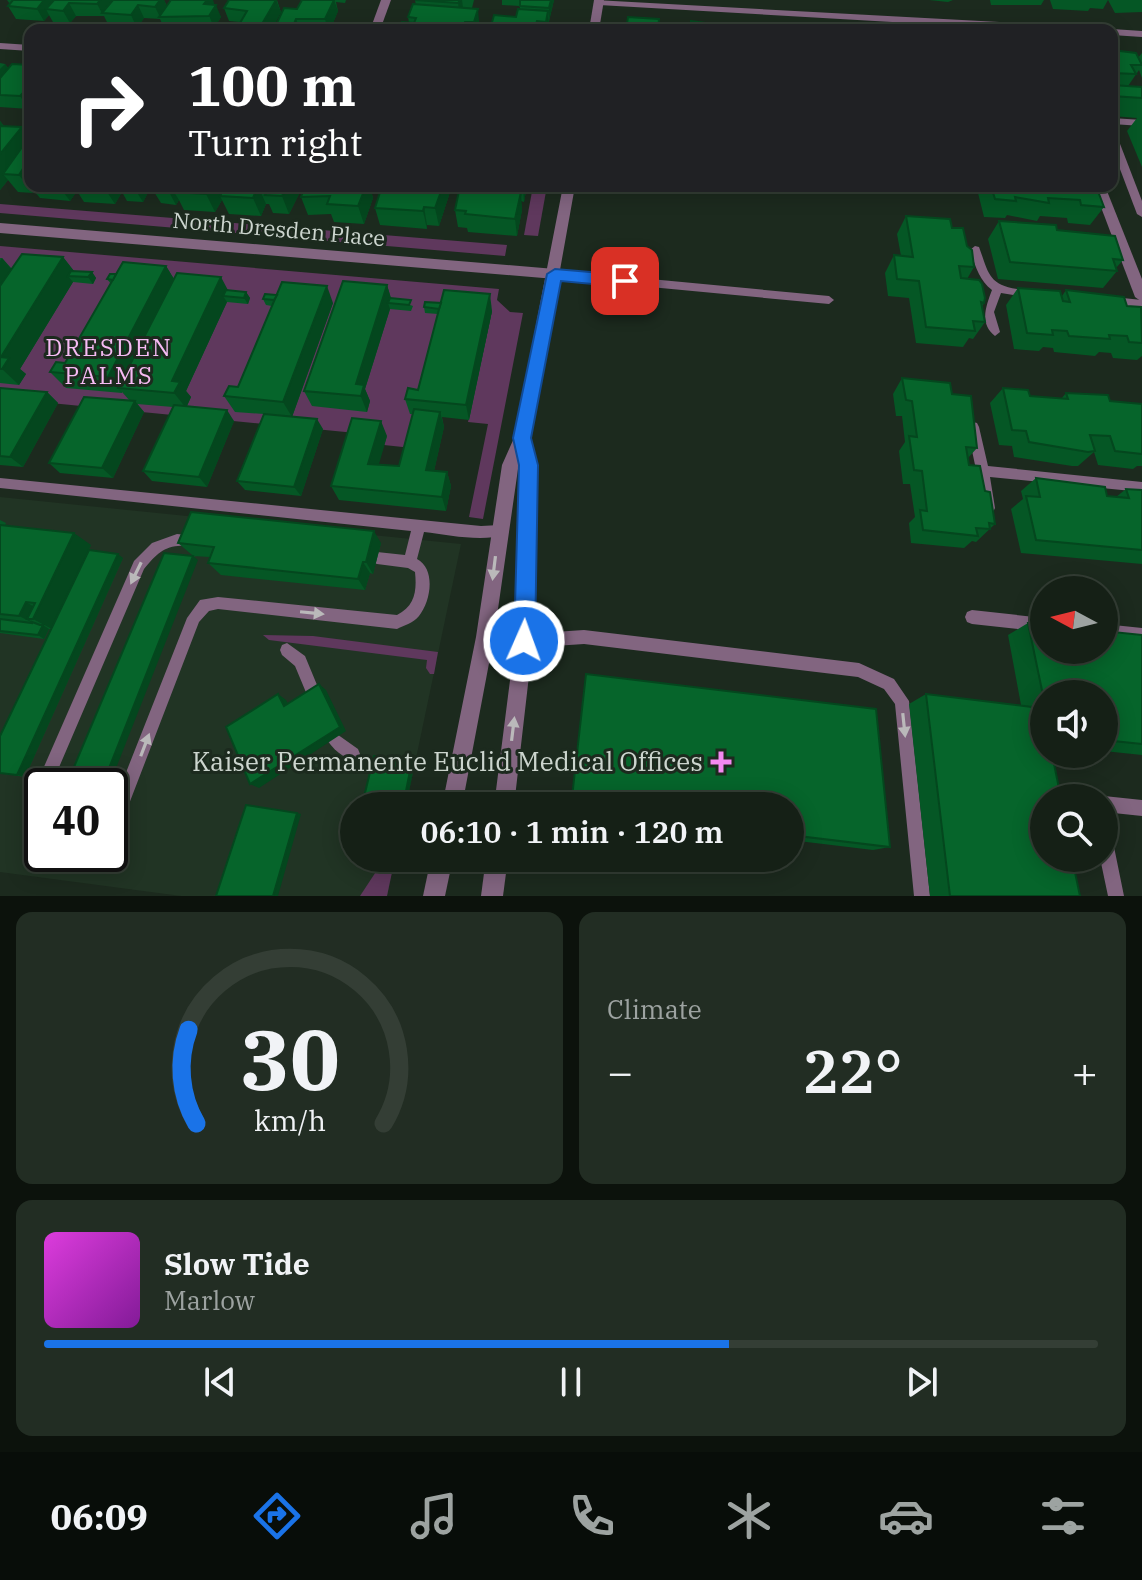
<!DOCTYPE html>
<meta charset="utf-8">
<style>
:root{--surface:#152016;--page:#222d23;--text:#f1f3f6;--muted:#9da3a1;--line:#343e35;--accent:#1a73e8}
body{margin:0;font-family:"IBM Plex Serif",serif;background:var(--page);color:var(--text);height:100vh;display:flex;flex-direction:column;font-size:30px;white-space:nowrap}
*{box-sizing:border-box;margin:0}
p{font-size:26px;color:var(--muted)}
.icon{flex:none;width:44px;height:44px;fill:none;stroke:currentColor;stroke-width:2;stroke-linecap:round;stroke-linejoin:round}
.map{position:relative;height:896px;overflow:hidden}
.drawer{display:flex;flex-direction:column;gap:16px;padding:16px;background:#0c120c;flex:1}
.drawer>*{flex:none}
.guide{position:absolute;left:24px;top:24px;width:1094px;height:168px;border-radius:16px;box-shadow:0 4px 20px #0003,0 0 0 2px var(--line);background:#202124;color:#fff;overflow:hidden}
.needle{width:52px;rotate:277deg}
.controls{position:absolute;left:1030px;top:576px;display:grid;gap:16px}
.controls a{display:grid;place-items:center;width:88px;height:88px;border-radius:50%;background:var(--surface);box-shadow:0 4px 20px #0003,0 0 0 2px var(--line);font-size:40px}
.speed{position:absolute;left:24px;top:768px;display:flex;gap:16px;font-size:40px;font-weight:700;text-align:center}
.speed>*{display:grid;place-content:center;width:104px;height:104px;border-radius:50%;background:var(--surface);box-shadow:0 4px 20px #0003,0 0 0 2px var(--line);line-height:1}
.speed .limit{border:4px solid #111;border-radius:12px;background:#fff;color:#111}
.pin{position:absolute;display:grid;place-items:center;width:68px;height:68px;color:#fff;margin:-34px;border-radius:16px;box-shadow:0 4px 12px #0006}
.me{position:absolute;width:88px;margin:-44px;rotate:2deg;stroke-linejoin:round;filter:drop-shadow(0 0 6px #0008)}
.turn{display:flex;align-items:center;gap:28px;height:168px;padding:0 32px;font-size:36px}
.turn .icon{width:104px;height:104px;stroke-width:2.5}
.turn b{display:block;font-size:56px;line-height:68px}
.big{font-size:60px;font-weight:600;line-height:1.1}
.drawer .tile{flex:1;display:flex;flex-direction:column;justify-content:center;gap:12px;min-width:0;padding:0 28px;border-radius:16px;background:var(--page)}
.drawer .dial{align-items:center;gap:0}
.dial svg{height:208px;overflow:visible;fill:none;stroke:var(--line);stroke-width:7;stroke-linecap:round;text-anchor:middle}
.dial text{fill:var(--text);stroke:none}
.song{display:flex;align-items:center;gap:24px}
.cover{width:96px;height:96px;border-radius:12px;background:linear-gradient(135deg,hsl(300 70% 55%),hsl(290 70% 35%))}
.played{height:8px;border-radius:4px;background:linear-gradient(90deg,var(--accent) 65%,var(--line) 65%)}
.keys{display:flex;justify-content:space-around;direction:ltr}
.heat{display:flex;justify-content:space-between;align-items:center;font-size:44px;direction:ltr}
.drawer .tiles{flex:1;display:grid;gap:16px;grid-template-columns:1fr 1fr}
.tile:last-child{grid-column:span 2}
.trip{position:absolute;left:340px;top:792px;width:464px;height:80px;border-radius:40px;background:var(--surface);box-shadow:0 4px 20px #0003,0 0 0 2px var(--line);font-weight:600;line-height:80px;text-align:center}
.menu{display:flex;height:128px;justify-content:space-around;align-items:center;background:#080d09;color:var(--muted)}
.menu .icon{width:56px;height:56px}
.menu .selected{color:var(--accent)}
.menu b{font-size:36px;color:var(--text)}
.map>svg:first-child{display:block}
</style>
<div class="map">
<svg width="1142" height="896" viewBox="0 0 1142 896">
<rect width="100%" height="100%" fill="#1c2a1e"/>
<!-- built -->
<path fill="#213424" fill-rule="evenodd" d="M0,497L461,544L406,806H354V858H395L387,896H181L0,872ZM42,786H110V854H42Z"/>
<!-- green -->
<g fill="#5f385d">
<polygon points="533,186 547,186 538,236 524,235"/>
<polygon points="0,204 507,245 505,256 0,213"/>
<polygon points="0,246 499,289 497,300 510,312 523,313 483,519 469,517 488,424 468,422 492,311 446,315 411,414 421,415 412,448 384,445 386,436 0,398"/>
<polygon points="263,635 313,636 438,652 434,674 430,674 426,668 427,660 269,640"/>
<polygon points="385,858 395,858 387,896 360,896"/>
</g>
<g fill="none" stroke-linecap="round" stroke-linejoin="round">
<!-- service -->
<g fill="#826580" fill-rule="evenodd">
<polygon points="1112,118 1142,120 1142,126 1112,124"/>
<polygon points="1112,133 1117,136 1142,201 1142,217 1137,214 1112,148"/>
<path d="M975,246L979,247C988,271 988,285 1017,289C1026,290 1030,289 1036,294L1031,298L1001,293L994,312L1000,332L995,336C979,324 986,306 992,290C979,280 975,265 970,250Z"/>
<polygon points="555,270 829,296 834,300 829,304 555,278 550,274"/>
<polygon points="1113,297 1142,300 1142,308 1109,304 1108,301 1109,298"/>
<polygon points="973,422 977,423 979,427 988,466 1142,482 1142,492 990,477 995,508 993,512 989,514 985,512 967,427 969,423"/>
<path d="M0,478L481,526L500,525L505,527L506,531L505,535C480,542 449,535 424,532L417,559C436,569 431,601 419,616C413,623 405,625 397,629L218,609L209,611L199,622L124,817L121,822L116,825L111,822L110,813L187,618L200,600L218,597L397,615C415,606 417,591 415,572L408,568L377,564L372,562L370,558L372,554L377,552L405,555L411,531L0,488Z"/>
<path d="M177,534L199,536L200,540L199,544C191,546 185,545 178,546C162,547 153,558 144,569L51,786H42V806L39,811L34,814L29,811L26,806L29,801L134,561L152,543Z"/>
<polygon points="972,610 1044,618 1044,632 972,624 967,622 965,617 967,612"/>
<polygon points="1104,624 1142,628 1142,642 1104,638"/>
<polygon points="485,630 524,634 584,630 859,663 894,679 909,701 930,896 914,896 895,704 884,689 858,677 584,644 524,648 485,644 480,642 478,637 480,632"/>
<polygon points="287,643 305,656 322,697 320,702 315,704 310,702 295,666 282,655 280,650 282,645"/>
<path d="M334,732L358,749L360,754L358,759L353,761C344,758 331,748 327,739L329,734Z"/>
<polygon points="1104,796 1142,800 1142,816 1104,812 1104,798 1100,798"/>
<polygon points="1104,829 1110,831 1112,837 1124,896 1108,896 1100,858 1104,858"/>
</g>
<!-- minor -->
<g fill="#826580" fill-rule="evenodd">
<polygon points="381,0 391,0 380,30 370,30"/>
<polygon points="595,0 1089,27 1094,30 1033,30 599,5 595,4"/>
<polygon points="1112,29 1142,31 1142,37 1112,35 1112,30 1108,30"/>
<polygon points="0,43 30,45 30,51 0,49"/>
<polygon points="1093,186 1105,186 1142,279 1142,302 1135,297"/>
<polygon points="0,223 555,269 562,274 555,279 0,233"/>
</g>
<!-- tertiary -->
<g fill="#826580" fill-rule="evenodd">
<polygon points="594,0 604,0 599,30 589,30"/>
<polygon points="563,186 575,186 530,438 536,465 533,641 514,806 494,806 515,641 519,462 494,637 462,806 442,806 476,637 502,465 514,438"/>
<polygon points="431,858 453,858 445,896 423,896"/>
<polygon points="486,858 508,858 503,896 481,896"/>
</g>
</g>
<!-- wall -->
<g fill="#055725">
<polygon points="7,0 164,0 167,6 214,4 221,17 214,28 165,30 160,19 144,18 137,28 109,26 104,16 76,16 70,23 53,22 49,15 44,21 16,19 8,6 10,4"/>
<polygon points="229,0 277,0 281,12 271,30 243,30 240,22 229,21 224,8"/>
<polygon points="302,0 346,0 345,3 336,2 338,11 330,30 277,30 276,25 297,9"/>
<polygon points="415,0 474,0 472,8 479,21 477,30 399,30 409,23 408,17 416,5"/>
<polygon points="502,0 554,0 547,30 490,30 516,17 520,10 520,6 502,5"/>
<polygon points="929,0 953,0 948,2"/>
<polygon points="990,0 1044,0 1041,5 991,5"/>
<polygon points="1050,0 1108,0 1103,9 1090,8 1088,11 1053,9"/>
<polygon points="1108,0 1142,0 1142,12 1115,13"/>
<polygon points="1112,50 1138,58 1142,53 1142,78 1139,70 1128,86 1142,87 1142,167 1127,131 1137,118 1112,116"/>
<polygon points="0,63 5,64 8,68 30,65 29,109 0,107"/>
<polygon points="0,121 4,126 22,127 29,138 30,136 30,186 303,186 289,214 273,213 269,204 266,204 261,216 229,214 222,200 215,212 184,210 179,200 176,205 161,203 151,187 143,202 127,201 122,192 115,204 84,202 77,191 70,201 40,198 34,191 33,193 18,192 8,180 0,190"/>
<polygon points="305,186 378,186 376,191 371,190 373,198 364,224 334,222 331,214 308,215 301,197"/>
<polygon points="452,186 439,226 427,225 427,229 380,225 375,208"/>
<polygon points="460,186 527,186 524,202 521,201 522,210 517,236 468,232 467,228 458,227 455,210"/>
<polygon points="978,186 1096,186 1104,207 1090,225 1068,223 1067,218 1040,216 1037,221 1007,215 1005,218 984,217 977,189"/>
<polygon points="906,216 952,228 967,246 974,267 967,279 984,303 982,307 985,322 973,339 969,338 963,347 916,343 909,298 888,296 885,273 894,255 901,256 897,234"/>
<polygon points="999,221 1057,230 1123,260 1116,268 1117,271 1103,288 998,279 988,239"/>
<polygon points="63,257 74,271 92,272 96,278 93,284 73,282 20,369 26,374 19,385 0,383 0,258 2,258 12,269"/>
<polygon points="166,266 174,279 228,290 246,292 250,298 248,304 227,302 186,391 191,397 187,406 234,421 207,487 152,481 143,471 173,407 137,404 144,412 113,478 60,473 49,463 130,401 122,392 122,393 66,388 50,372 65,363 111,284 107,279 116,274"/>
<polygon points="387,285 391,298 413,306 411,311 390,309 365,389 370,401 367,412 312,406 304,391"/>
<polygon points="1018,288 1062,296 1066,290 1142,310 1142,356 1137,360 1113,358 1111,353 1099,352 1095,356 1054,352 1053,348 1043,347 1039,351 1014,349 1006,305"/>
<polygon points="263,299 333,303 292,417 323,429 301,496 245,490 237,481 264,414 235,412 224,396 238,387 272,306 266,305"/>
<polygon points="424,307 492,311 469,420 442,417 444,427 434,471 447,472 451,486 446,511 339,500 331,486 387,436 378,465 399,466 413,414 410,414 405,399 418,390 438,314 425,313"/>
<polygon points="902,378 952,394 977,448 968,458 969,465 985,491 995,524 976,542 972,541 964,548 911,543 909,523 915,517 910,484 903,484 899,451 905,442 902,416 896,416 893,394"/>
<polygon points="0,388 47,392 58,403 23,467 0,465"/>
<polygon points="1003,388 1030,396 1061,399 1066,393 1110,401 1142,404 1142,466 1137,466 1133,469 1098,465 1094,452 1078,466 1072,466 1014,457 1012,446 999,445 990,403"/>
<polygon points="1036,478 1107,496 1116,497 1126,489 1142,490 1142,564 1021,553 1011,509 1023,499 1021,491"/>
<polygon points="0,520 6,523 5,525 91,545 70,589 123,558 25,777 0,773 0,736 52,629 49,629 44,639 0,633"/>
<polygon points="178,543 381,543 373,574 370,573 365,590 221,575 208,563 210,557 193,556 198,560"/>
<polygon points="1028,623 1142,635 1142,755 1104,751 1104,694 1044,694 1044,754 1080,896 930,896 909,704 926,694 1021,705 1008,635"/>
<polygon points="790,806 890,847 873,850 790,840"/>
</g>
<!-- shaded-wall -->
<g fill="#04471e">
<polygon points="44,0 62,0 46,9 49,15 44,21 37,9"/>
<polygon points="100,0 117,0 102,13 97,4"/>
<polygon points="160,0 164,0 168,9 160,17 155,7"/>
<polygon points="201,0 213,0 215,6 216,5 221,17 214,28 205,5"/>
<polygon points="276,0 281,12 271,30 265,30 262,24"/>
<polygon points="334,0 338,11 330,30 328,30 325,19"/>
<polygon points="460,0 462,0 463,8 460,16 458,3"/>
<polygon points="538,0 554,0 549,20 549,8"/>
<polygon points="69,3 76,16 70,23 63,11"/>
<polygon points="138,5 144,18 137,28 131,15"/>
<polygon points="478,9 479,21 477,30 475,30 474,22"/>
<polygon points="548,11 549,24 547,30 546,30 546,22"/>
<polygon points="296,19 300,30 294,30 293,26"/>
<polygon points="5,64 13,76 0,90 0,69"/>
<polygon points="24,92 30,101 29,109 20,96"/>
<polygon points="0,121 13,138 22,127 30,139 3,174 8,180 0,190"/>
<polygon points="24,167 30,175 26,180 34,191 33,193 19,175"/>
<polygon points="59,186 73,186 77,191 70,201"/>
<polygon points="103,186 118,186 122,192 115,204"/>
<polygon points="133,186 150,186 151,187 143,202"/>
<polygon points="166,186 174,186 178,192 174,192 179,200 176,205"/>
<polygon points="211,186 227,186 220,196 222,200 215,212 206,194"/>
<polygon points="258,186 266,204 261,216 253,198"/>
<polygon points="287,186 303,186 289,214 282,196"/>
<polygon points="366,186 369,186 373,198 364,224 358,206"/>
<polygon points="443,186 452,186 439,226 435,208"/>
<polygon points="523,186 527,186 524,202"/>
<polygon points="521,192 522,210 517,236 515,219"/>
<polygon points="424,207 427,225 427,229 423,211"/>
<polygon points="63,257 77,275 68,276 73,282 20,369 26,374 19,385 2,369 1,357"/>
<polygon points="2,258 17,276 0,302 0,261"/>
<polygon points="166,266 177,284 118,388 122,393 108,377"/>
<polygon points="92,272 96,278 93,284 88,277"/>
<polygon points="221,277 230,294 223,296 227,302 186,391 191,397 186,408 174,393 172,381"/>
<polygon points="387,285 392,302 388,303 390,309 365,389 370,401 367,412 356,384"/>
<polygon points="327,286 333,303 292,417 283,402"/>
<polygon points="246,292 250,298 248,304 244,298"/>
<polygon points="490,294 492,311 469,420 466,405"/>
<polygon points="47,392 58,403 23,467 10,457"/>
<polygon points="135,401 144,412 113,478 102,468"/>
<polygon points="227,410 234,421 207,487 199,477"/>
<polygon points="440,412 444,427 431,484 426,470"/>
<polygon points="317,419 323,429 301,496 294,487"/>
<polygon points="381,421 387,436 375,478 368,464"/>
<polygon points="447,472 451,486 446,511 442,497"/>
<polygon points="374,531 381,543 373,574 366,562"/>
<polygon points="74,533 91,545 52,629 33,619 27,619 39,625 39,626 19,616 26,602 38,609"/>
<polygon points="118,554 123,558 25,777 17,775"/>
<polygon points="193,556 198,560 109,786 102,786"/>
<polygon points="363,562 370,573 365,590 358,579"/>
<polygon points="43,625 49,629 44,639 38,635"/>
<polygon points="319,684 326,690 346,731 259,788 250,784"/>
<polygon points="278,694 286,700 292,711 284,706"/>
<polygon points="412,761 415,763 406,806 403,806"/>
<polygon points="297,813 301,814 278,896 273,896"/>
</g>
<!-- building -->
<g fill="#06652b" stroke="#04471e" stroke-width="2">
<polygon points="13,0 44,0 37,9 8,6"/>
<polygon points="54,0 100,0 97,4 69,3 63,11 46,9"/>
<polygon points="113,0 160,0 155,7 138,5 131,15 102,13"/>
<polygon points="171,0 207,0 204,4 216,5 209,16 159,17"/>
<polygon points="229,0 276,0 262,24 240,23 247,11 224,8"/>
<polygon points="302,0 334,0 325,19 296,19 293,26 276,25 284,8 297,9"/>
<polygon points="415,0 460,0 458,3"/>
<polygon points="520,0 551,0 549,8 520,6"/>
<polygon points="413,4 478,9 474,22 465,22 461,30 399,30 402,22 414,23 416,18 408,17"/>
<polygon points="518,9 548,11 546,22 537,21 534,30 490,30 494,15 516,17"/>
<polygon points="628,17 659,19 658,29 669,30 626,30"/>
<polygon points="691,21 743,28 743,30 690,30"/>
<polygon points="754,26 782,30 754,30"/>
<polygon points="1112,50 1136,53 1142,65 1131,65 1136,74 1112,73"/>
<polygon points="12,64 30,65 30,92 24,92 20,96 0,95 0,78"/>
<polygon points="1112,85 1142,87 1142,98 1112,96"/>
<polygon points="0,126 22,127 0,154"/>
<polygon points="30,136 30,168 24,167 19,175 3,174"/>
<polygon points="178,186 211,186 206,194 174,192"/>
<polygon points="225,186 258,186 253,198 220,196"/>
<polygon points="261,186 287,186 282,196 265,195 269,187"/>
<polygon points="305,186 366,186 358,206 327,204 330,196 301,197"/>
<polygon points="382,186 443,186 435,208 424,207 423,211 375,208"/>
<polygon points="460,186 494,186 493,190 521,192 515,219 465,214 466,211 455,210"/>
<polygon points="991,186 1096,186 1104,207 1081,205 1080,200 1048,198 1049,203 1015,197 1016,201 995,199"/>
<polygon points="906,216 950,219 952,228 963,228 967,246 972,250 974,267 959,266 961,278 979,280 982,284 985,298 984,303 981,302 985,322 973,321 975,331 926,327 919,281 897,279 894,255 913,257"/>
<polygon points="999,221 1056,225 1057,230 1115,236 1123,260 1113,259 1117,271 1010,262"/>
<polygon points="22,254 63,257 1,357 9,358 2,369 0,369 0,286"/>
<polygon points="123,262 166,266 108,377 50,372 56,362 65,363"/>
<polygon points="71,271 92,272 88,277 68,276"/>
<polygon points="177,273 221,277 172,381 180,382 174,393 118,388"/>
<polygon points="110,274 116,274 113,280 107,279"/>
<polygon points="343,281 387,285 356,384 364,385 361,396 304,391"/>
<polygon points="282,282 327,286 283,402 224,396 229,386 238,387"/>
<polygon points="1018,288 1060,291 1063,301 1070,302 1066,290 1124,297 1127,306 1141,307 1142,343 1129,342 1127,336 1109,335 1110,339 1069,336 1067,331 1052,330 1053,335 1027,333"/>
<polygon points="226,290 246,292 244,298 223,296"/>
<polygon points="444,290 490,294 466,405 405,399 408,388 418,390"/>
<polygon points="265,294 277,295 274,300 263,299"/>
<polygon points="390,298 411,300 409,305 388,303"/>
<polygon points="425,302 441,303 439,309 424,307"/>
<polygon points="902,378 950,383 952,394 971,396 977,448 966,447 969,465 980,466 985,491 990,492 995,524 989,523 990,529 976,528 978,536 923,530 920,510 927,511 922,471 914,470 909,436 917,437 912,401 906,400"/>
<polygon points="0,388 47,392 10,457 0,456"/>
<polygon points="1003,388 1028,390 1030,396 1068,399 1066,393 1108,395 1110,401 1142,404 1142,454 1115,451 1110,436 1090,435 1095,451 1088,452 1029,442 1026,431 1012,430"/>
<polygon points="84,397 135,401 102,468 49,463"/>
<polygon points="174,405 227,410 199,477 143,471"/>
<polygon points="414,409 440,412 426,470 447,472 442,497 331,486 352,418 381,421 368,464 399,466"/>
<polygon points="264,414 317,419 294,487 237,481"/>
<polygon points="1036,478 1105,487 1107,496 1129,498 1126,489 1142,490 1142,550 1036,540 1026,496 1040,497"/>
<polygon points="191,512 374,531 366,562 363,562 358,579 208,563 214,547 178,543"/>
<polygon points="0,525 74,533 33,619 27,619 35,603 26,602 19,616 0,614"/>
<polygon points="89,550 118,554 17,775 0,773 0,736"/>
<polygon points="164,553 193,556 102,786 66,786"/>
<polygon points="0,619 32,623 32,622 40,625 43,625 38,635 0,631"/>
<polygon points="1028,623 1044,624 1044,650 1104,650 1104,631 1142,635 1142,744 1104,740 1104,694 1044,694 1044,700"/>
<polygon points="586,674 876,709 890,847 790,835 790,806 571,806"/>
<polygon points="319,684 340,727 250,784 226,727 278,694 284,706"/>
<polygon points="926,694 1032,707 1037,730 1044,731 1044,754 1052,754 1061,798 1044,798 1044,858 1072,858 1080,896 950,896"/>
<polygon points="374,756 412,761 403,806 363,801"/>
<polygon points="246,805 297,813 273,896 216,896"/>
</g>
<!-- one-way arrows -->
<defs><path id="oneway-solid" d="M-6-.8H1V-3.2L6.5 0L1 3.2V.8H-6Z" transform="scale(2)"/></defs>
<g fill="#bab9ba">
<use href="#oneway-solid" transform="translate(494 568) rotate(97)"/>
<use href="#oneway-solid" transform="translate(136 573) rotate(116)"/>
<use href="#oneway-solid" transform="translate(312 613) rotate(6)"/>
<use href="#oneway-solid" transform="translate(904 725) rotate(84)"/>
<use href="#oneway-solid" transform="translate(513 729) rotate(-83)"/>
<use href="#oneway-solid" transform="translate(145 745) rotate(-69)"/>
</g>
<!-- route -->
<polygon fill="#1a73e8" stroke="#114b97" stroke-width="2" points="555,269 625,275 633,281 625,287 561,281 531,438 538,465 535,641 532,648 524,651 517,648 514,641 519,465 513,438 547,274"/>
<!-- markers -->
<path fill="#f489f1" stroke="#1c2a1e" stroke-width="3" d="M717 750h8v8h8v8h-8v8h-8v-8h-8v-8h8z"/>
<g text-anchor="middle" stroke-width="6" stroke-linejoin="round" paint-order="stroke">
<!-- street labels -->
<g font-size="22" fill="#ccd5ce" stroke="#1c2a1e">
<text transform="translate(279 229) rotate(5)" y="8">North Dresden Place</text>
</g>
<!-- neighbourhood labels -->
<g font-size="24" letter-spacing="2" fill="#f7bbf4" stroke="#1c2a1e">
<text x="109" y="356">DRESDEN<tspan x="109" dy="28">PALMS</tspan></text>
</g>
<!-- near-poi labels -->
<g font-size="26" fill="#ccd5ce" stroke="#1c2a1e" text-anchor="end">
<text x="703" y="771">Kaiser Permanente Euclid Medical Offices</text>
</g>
</g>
</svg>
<div class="controls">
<a><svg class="needle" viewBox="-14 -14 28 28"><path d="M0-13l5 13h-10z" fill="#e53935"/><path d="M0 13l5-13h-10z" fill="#9da3a1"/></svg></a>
<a><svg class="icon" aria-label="sound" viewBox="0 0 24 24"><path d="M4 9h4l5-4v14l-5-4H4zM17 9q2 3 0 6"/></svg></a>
<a><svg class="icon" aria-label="search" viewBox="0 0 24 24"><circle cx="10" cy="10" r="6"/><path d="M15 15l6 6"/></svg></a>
</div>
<div class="speed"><div class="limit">40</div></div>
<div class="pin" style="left:625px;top:281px;background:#d93025"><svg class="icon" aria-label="arrive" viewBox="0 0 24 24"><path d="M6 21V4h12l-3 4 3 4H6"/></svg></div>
<svg class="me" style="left:524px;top:641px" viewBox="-20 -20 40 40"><circle r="17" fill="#1a73e8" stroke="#fff" stroke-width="3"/><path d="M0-11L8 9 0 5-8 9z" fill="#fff"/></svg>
<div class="trip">06:10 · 1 min · 120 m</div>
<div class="guide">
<div class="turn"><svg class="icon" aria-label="right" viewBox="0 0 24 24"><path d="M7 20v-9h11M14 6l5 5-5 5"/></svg><div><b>100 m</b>Turn right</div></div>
</div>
</div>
<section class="drawer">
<div class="tiles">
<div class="tile dial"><svg viewBox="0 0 100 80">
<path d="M14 69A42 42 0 1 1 86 69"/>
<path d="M14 69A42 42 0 0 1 11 33" stroke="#1a73e8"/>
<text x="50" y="56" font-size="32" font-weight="700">30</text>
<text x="50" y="72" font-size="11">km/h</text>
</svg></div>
<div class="tile"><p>Climate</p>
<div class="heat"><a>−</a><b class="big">22°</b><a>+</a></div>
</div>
<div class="tile">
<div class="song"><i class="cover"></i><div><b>Slow Tide</b><p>Marlow</p></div></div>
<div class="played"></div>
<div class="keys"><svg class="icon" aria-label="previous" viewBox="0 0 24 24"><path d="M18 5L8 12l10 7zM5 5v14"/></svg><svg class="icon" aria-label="pause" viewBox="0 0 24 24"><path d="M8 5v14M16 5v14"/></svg><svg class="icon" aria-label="next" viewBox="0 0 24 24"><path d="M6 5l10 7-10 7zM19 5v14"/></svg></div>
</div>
</div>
</section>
<nav class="menu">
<b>06:09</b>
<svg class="icon selected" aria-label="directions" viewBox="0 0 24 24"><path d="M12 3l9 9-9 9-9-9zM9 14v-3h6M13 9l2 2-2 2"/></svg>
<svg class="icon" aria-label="music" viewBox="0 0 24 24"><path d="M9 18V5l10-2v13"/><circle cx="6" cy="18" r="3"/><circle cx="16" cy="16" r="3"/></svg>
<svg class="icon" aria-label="phone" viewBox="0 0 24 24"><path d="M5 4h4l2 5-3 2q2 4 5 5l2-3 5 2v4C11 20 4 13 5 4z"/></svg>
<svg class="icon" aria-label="climate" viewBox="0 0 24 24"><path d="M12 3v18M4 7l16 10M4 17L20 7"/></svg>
<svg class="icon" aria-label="car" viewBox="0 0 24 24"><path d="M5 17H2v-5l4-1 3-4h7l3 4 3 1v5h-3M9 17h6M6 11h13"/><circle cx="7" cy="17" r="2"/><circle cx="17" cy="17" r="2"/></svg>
<svg class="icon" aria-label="filters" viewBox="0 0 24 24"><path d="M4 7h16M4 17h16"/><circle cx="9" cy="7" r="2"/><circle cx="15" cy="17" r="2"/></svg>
</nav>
